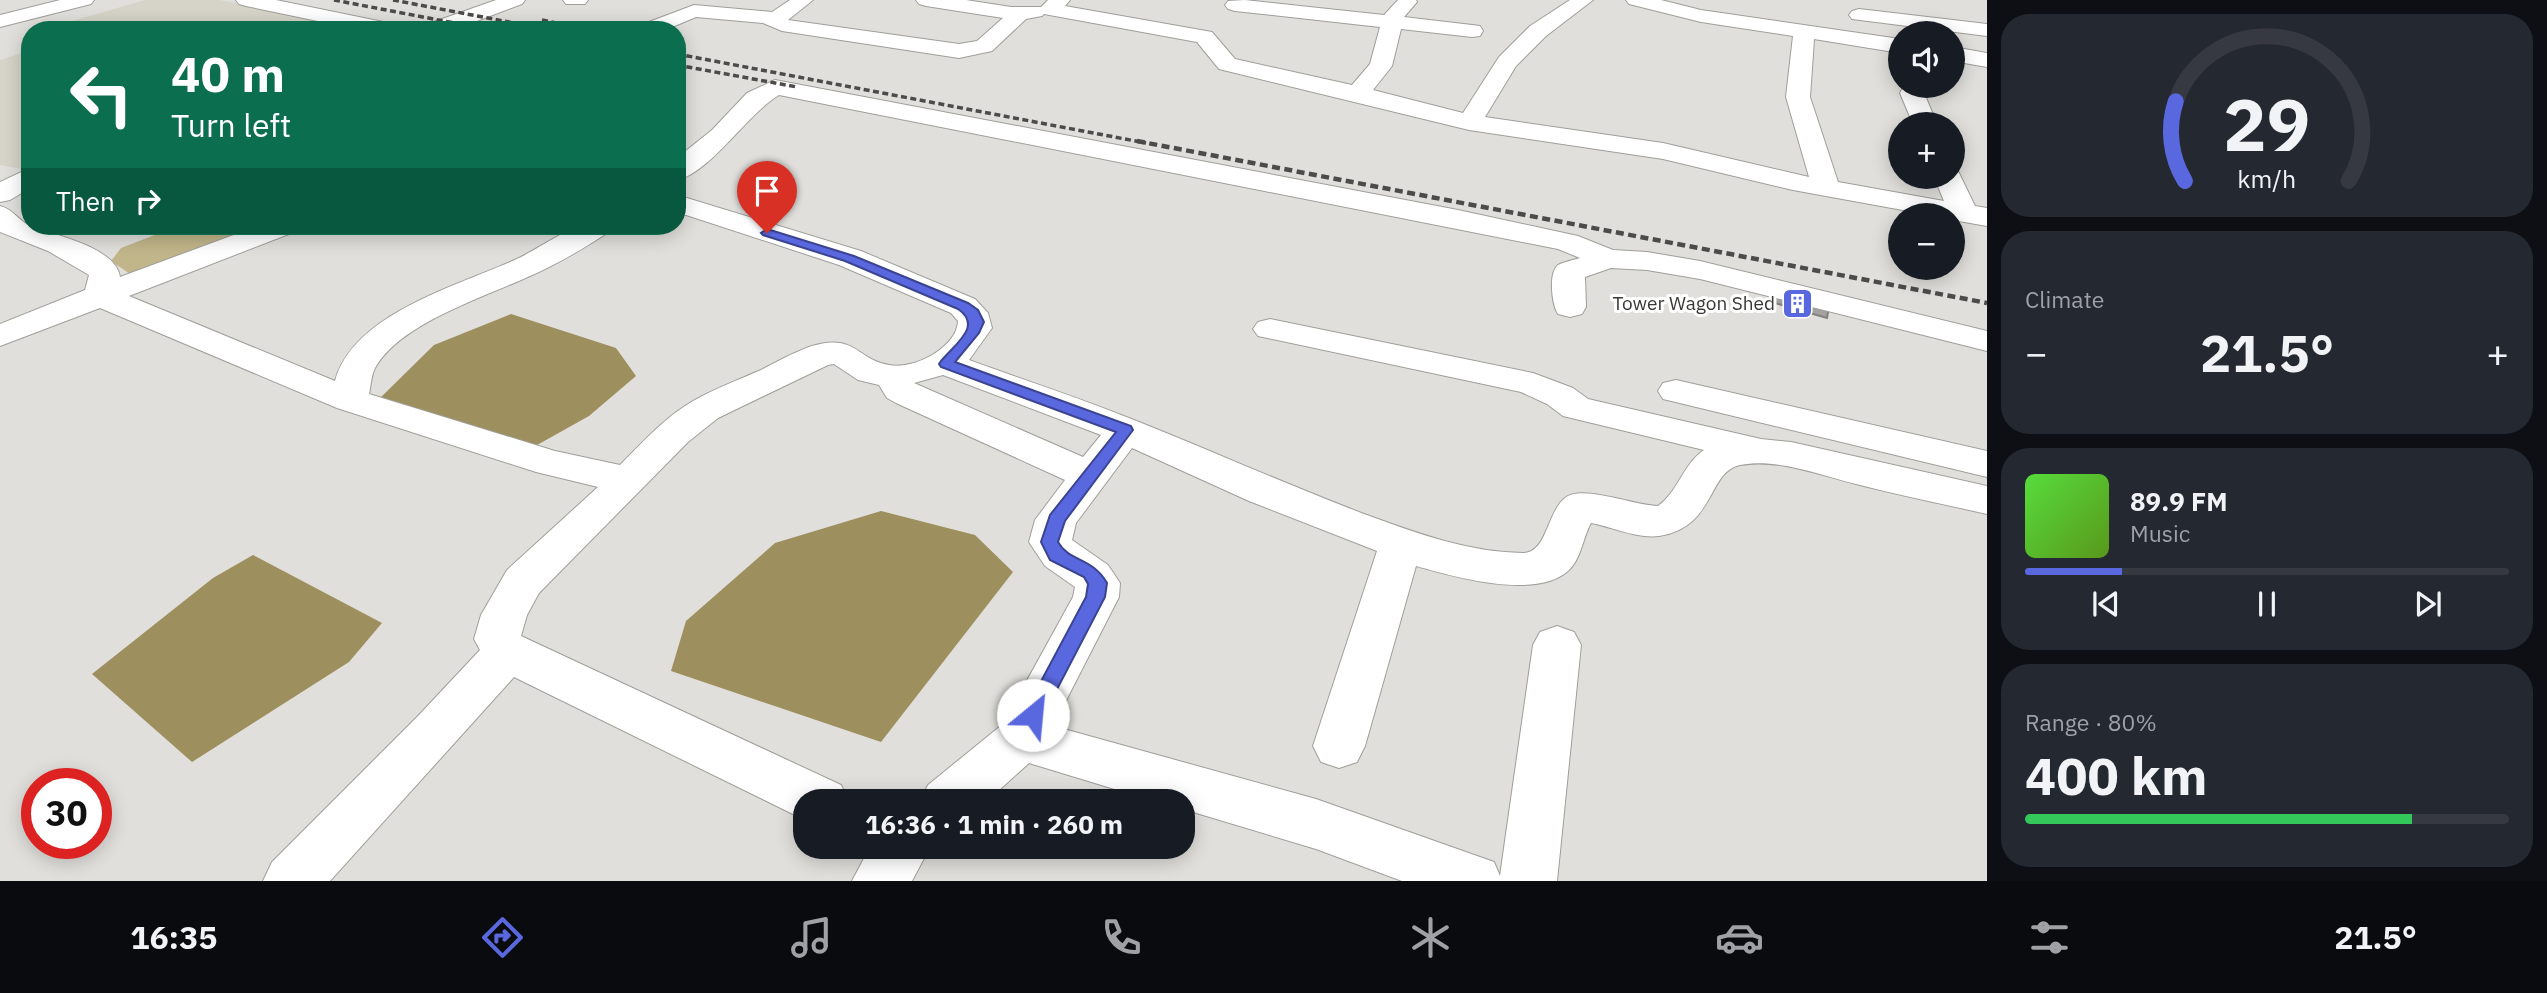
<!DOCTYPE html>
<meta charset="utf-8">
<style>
:root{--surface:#171b24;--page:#242831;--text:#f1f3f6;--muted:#9ea1a6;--line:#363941;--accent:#5a68df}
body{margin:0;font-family:"IBM Plex Sans",sans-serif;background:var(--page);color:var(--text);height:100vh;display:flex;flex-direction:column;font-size:26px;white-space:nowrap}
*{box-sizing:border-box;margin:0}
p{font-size:23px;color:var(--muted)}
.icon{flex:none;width:38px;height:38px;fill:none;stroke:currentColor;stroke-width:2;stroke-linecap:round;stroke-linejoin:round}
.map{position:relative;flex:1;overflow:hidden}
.drawer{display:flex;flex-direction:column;gap:14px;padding:14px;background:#0d0f14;width:560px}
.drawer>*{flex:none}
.guide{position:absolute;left:21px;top:21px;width:665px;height:214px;border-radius:28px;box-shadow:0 4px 18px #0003;background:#0b6e4f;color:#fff;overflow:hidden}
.buttons{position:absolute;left:1888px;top:21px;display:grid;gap:14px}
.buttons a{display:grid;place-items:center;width:77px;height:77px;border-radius:50%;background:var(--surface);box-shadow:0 4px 18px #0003;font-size:35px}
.speed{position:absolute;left:21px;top:768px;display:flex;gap:14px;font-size:35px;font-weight:700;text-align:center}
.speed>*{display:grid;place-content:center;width:91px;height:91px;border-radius:50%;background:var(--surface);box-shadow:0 4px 18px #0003;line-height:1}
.speed .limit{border:10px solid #d22;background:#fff;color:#111}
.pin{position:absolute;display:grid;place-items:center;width:60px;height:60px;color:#fff;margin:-72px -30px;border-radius:50% 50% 50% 0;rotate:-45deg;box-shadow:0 0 7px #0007}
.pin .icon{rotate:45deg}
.me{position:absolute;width:77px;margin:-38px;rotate:28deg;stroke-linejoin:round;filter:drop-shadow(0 0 5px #0008)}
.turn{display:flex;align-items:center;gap:24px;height:147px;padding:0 35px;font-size:32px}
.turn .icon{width:91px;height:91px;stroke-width:2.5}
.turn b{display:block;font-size:49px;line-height:60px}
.then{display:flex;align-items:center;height:66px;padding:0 35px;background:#0003;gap:14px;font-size:26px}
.big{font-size:52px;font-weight:700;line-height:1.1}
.drawer .tile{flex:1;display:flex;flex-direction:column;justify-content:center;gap:10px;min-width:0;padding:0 24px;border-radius:28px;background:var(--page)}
.drawer .dial{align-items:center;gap:0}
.dial svg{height:182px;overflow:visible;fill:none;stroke:var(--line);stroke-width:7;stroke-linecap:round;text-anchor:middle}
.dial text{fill:var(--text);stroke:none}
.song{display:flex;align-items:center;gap:21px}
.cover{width:84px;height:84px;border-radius:10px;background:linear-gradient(135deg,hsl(110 70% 55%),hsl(90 70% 35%))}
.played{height:7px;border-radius:4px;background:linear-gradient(90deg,var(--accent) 20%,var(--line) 20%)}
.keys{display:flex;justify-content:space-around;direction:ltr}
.heat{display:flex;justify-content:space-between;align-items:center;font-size:38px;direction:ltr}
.charge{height:10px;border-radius:5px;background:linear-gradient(90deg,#34c759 80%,var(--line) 0)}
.trip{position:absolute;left:793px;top:789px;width:402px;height:70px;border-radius:28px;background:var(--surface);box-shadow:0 4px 18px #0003;font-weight:700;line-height:70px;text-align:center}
.dock{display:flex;height:112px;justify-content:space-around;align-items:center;background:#090b0e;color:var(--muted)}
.dock .icon{width:49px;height:49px}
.dock .on{color:var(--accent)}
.dock b{font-size:32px;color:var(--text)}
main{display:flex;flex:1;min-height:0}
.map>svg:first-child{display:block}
</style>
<main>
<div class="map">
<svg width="1987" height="881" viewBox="0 0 1987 881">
<rect width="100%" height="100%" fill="#e1dfdb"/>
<!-- built -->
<g fill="#d6d3c8">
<polygon points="145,0 220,0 368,30 41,30"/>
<polygon points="30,50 30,169 27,170 0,165 0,60"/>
</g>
<!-- green -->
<polygon fill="#c1b58a" points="178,226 273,226 266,232 133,276 111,261 121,248"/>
<!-- water -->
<g fill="#9d8f5e">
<polygon points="511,314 616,348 636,376 589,416 521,454 375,403 434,345"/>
<polygon points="881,511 975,535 1013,572 881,742 671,671 686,621 775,543"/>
<polygon points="253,555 382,623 349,662 192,762 92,674 213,578"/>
</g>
<!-- building -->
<polygon fill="#a3a29e" stroke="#82817d" stroke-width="2" points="1769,289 1829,306 1827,318 1768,301"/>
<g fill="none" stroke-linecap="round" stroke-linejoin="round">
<defs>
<g id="minor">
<polygon points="60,0 94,0 91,4 0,27 0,15"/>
<polygon points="236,0 276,0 393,24 401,25 403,30 361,30 246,6 239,4"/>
<polygon points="496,0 525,0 522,4 453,30 423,30 425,25"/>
<polygon points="563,0 588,0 585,4 566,4"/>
<polygon points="790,0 813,0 788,20 959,44 977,41 1003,18 926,6 919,4 916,0 966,0 1011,7 1041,7 1048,0 1070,0 1065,6 1212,32 1235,59 1352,85 1370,64 1380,27 1235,11 1228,9 1225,5 1228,1 1245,0 1384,15 1398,0 1416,0 1417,2 1404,17 1472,25 1480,26 1483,31 1480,36 1472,37 1401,29 1392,66 1373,90 1463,113 1499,57 1530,26 1570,0 1593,0 1546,36 1516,66 1485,117 1663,143 1809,177 1786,97 1793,36 1701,22 1629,4 1626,0 1661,0 1701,10 1900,39 1900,53 1814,39 1810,97 1838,182 1944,201 1934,177 1953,177 1953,170 1958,171 1975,206 1987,208 1987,226 1953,220 1953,215 1930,215 1793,190 1663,159 1469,130 1219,69 1197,42 1044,14 1042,16 1026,19 992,51 959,58 782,31 763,23 696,17 665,30 637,29 641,25 694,5 772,12"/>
<polygon points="1859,9 1987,24 1987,36 1852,19 1849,15 1852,11"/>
<polygon points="1953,47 1987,53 1987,67 1953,61"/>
<path d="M775,80L1458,210L1578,236L1613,250L1647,252L1700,261L1987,331V351L1700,279L1647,270L1611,268L1585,277L1586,307L1582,314L1570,317L1558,314C1552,305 1548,273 1558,265C1563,262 1574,260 1580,258L1558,249L779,95C747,114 711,172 677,180V158L712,130L747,93Z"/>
<polygon points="1904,86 1928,86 1924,93 1937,124 1913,124 1900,93"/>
<polygon points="30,168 30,188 10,200 0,202 0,182"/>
<path d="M677,195L861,251L975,299L988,313L992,328L969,360C1026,381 1083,399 1139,422C1214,452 1288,485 1364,514C1416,533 1467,552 1523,553C1547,553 1547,512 1565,498C1582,484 1635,506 1658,506C1678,492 1683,464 1704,450L1563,416L1547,404L1521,392L1258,336L1253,329L1258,322L1270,319L1533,373L1573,388L1588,399L1761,439L1791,442L1987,486V514C1943,504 1899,495 1856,484C1820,475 1778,458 1740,465C1707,472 1716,527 1659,536C1637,539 1612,527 1591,523C1583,537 1581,560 1568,571C1535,600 1455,577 1416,566L1365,746L1357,762L1339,768L1321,762L1313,746L1377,551L1249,501L1132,448L1076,523L1072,540L1108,565L1120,583L1119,597L1053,726L1316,799L1494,862L1500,876L1533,645L1540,632L1557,626L1574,632L1581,645L1557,881H1402L1316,849L1183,809V802H1157L1029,763L986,802H920L928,785L1003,724L1073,597L1075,587L1045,566L1029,542L1035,520L1065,480L896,403L887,398L879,385L858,380L834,364L828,365L718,418L688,442L539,593L527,615L521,636L841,785L849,802H805V820L803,819L514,677L330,881H263L272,862L419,715L480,650L474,639L481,615L507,570L598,487L536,472L337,408L100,308L0,346V324L85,290L89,275L48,251L0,232V206C13,209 20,222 30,226C54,235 116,247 120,277L258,226H299L294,232L129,296L335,381C354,312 462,285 519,258C534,251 568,228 581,226C591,224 603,226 614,226L609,232C584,248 558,264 530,276C485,297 400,323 375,368C371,376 371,385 369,394L555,451L620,465C643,442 665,417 693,401C714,389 738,380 761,370C776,362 793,353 809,347C856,332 855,359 889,365C913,370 957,348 958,321L951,313L839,265L677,212ZM943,375L1101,435L1083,457L914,383Z"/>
<polygon points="1676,380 1987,451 1987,477 1663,399 1658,391 1663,383"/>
<polygon points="870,847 930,847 912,881 852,881"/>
</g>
</defs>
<!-- minor casing -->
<use href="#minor" stroke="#9f9e9a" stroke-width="2"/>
<!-- minor -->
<use href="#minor" fill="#fff" fill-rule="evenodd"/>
<!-- rail-far1 -->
<g stroke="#4c4b49" stroke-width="3.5" stroke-dasharray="6 3.5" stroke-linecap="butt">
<polyline points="334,0 491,30"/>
<polyline points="393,0 551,30"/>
<polyline points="542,20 590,30"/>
<polyline points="677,54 1146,143"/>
<polyline points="677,65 797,87"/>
</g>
<!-- rail -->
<polyline stroke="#4c4b49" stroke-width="4.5" stroke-dasharray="8 4.5" stroke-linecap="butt" points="1137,141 1987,303"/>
</g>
<!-- route -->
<path fill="#5a68df" stroke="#3a4491" stroke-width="2" d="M767,229L854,256L968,303L978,310L984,322L979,333L955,362L1131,426L1133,430L1065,521L1058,542C1069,562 1092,557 1107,583L1105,597L1040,722L1033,724L1026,722L1023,715L1086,597L1088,584L1084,577L1050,560L1041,542L1050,515L1116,432L941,367L939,364L941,361C955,344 983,326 958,309L845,261L763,235L761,233Z"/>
<!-- icons -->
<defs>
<symbol id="building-square" viewBox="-11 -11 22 22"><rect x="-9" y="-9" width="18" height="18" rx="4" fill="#5a68df" stroke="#fff"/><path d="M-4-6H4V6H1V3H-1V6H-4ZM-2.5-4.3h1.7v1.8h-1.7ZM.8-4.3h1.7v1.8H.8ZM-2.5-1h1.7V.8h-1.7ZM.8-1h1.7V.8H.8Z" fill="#fff"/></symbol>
</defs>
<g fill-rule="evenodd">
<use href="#building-square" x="1780" y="286" width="35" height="35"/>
</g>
<g text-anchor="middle" stroke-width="6" stroke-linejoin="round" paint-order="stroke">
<!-- poi labels -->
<g font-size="19" fill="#393836" stroke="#fff" text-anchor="end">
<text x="1775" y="310">Tower Wagon Shed</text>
</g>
</g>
</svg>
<div class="buttons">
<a><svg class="icon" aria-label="sound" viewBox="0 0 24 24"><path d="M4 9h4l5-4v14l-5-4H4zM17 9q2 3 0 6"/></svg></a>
<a>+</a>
<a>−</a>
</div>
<div class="speed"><div class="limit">30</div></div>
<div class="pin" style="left:767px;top:233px;background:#d93025"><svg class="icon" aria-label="arrive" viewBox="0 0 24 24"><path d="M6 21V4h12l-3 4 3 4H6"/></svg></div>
<svg class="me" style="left:1033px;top:715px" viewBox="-20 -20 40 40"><circle r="19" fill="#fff"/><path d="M0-13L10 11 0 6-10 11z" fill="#5a68df"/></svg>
<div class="trip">16:36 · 1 min · 260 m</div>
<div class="guide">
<div class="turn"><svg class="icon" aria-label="left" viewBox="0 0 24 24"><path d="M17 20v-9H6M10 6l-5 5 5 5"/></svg><div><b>40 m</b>Turn left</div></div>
<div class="then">Then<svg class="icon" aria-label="right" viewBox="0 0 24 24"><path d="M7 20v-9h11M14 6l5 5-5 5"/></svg></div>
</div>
</div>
<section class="drawer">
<div class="tile dial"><svg viewBox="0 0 100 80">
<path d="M14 69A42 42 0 1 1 86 69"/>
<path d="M14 69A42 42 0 0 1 10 34" stroke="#5a68df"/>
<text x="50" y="56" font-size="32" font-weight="700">29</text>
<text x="50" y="72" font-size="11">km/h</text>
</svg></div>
<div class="tile"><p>Climate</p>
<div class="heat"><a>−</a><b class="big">21.5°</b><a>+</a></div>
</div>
<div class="tile">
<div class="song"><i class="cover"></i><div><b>89.9 FM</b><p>Music</p></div></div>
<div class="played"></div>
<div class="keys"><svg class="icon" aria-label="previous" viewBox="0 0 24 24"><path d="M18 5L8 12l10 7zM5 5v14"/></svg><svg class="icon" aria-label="pause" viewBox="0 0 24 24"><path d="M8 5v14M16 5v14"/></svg><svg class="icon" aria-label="next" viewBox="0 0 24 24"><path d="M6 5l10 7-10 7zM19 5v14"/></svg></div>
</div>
<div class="tile"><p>Range · 80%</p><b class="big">400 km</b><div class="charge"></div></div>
</section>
</main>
<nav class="dock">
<b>16:35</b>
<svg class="icon on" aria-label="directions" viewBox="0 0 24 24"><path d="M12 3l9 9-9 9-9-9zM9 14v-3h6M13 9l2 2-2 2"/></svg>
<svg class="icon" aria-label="music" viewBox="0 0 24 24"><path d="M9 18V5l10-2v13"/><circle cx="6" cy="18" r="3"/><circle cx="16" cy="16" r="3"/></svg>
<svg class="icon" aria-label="phone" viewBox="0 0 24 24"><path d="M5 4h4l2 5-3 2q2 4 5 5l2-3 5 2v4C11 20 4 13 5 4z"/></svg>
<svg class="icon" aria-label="climate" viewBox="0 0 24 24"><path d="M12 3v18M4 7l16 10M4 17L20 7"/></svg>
<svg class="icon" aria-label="car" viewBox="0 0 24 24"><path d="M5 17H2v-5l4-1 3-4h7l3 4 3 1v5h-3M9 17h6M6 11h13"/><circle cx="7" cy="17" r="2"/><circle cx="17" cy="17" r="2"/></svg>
<svg class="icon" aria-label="filters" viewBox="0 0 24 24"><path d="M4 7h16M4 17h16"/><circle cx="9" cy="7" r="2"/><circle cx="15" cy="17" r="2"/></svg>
<b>21.5°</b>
</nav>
